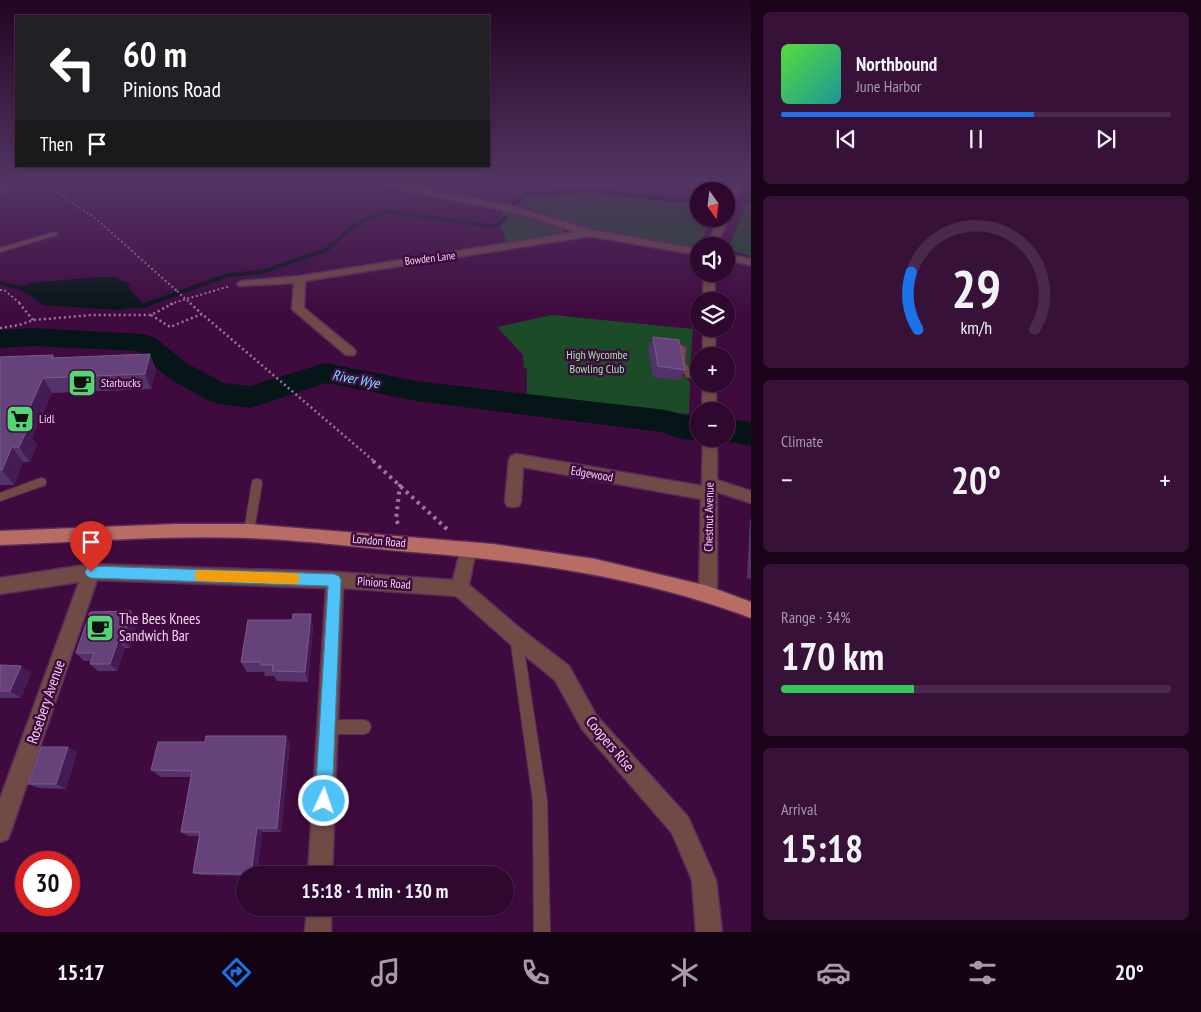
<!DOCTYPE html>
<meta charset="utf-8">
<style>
:root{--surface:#2f082f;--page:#371137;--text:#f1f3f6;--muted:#a79aaa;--line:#4a294b;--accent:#1a73e8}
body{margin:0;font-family:"PT Sans Narrow",sans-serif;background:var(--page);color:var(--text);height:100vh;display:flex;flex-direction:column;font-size:19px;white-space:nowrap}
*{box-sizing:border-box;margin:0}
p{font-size:16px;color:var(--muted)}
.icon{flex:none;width:28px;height:28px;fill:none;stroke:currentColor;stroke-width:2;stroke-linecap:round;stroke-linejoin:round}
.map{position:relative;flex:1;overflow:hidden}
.panel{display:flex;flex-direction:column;gap:12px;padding:12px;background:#1a041a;width:450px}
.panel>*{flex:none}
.banner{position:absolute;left:15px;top:15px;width:475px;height:152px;border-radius:0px;box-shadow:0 1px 4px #0004,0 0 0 1px var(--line);background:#202124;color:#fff;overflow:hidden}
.needle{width:32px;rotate:166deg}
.fabs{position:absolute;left:690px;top:182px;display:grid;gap:10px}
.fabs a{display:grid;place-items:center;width:45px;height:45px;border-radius:50%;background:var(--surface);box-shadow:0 1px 4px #0004,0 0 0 1px var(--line);font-size:25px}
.speed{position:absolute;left:15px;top:851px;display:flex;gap:10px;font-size:25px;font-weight:700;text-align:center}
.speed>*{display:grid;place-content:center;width:65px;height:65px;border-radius:50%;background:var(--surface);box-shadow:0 1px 4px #0004,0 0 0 1px var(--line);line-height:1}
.speed .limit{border:8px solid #d22;background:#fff;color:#111}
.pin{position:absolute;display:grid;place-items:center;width:42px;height:42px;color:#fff;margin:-51px -21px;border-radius:50% 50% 50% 0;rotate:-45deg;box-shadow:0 0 5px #0007}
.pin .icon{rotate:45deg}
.me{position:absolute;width:55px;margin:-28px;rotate:3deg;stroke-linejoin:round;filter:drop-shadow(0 0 4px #0008)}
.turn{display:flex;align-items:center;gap:18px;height:105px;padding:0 25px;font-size:22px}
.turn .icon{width:65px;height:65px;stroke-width:2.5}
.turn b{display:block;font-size:35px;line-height:42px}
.then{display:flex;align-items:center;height:48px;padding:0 25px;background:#0003;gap:10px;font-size:19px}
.big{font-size:38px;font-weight:700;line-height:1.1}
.panel .tile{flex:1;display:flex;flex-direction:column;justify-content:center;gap:8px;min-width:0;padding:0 18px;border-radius:8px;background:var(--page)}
.panel .dial{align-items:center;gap:0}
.dial svg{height:130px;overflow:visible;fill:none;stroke:var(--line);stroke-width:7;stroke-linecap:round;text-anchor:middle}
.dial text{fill:var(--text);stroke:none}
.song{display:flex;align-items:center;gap:15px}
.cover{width:60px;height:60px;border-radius:8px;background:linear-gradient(135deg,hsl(110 70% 55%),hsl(180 70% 35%))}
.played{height:5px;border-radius:2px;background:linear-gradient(90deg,var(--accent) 65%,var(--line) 65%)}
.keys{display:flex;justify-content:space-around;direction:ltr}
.heat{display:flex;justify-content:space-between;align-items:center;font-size:28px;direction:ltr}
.charge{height:8px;border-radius:4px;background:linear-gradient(90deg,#34c759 34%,var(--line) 0)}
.trip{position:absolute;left:236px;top:866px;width:278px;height:50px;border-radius:25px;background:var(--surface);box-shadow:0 1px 4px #0004,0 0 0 1px var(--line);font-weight:700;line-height:50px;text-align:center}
.tabs{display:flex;height:80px;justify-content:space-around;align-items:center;background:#130313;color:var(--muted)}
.tabs .icon{width:35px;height:35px}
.tabs .selected{color:var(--accent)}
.tabs b{font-size:22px;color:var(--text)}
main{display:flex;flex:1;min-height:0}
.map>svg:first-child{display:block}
</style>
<main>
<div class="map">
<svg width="751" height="932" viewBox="0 0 751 932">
<rect width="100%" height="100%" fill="#3f0b3f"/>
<!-- green -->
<g fill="#1c4c27">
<path d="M590,193L669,202L699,201V219H710C705,232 703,245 687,247L594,230L518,205L526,197Z"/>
<polygon points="749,197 751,197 751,256 728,249"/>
<polygon points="504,209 563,227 563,234 507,244 501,227 502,212"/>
<polygon points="552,315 693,329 690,368 682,373 690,382 689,414 527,399 527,369 524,368 523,355 497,327"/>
</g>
<!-- water -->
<polygon fill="#061618" points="98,277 116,277 123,282 128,282 131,286 128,287 139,299 143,306 120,310 43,305 19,288 30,283"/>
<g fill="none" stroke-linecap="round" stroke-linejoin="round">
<!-- stream-far1 -->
<g stroke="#061618" stroke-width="4">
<polyline points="747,201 751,200"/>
<polyline points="512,207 524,195 592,190 670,200 699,200"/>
<polyline points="0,283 25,289"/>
<polyline points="148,304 228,275 262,272 326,250 355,225 384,211 491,226 499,225 505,217"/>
</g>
<!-- stream -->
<polyline stroke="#061618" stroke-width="5" points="135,305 143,306 151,303"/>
<!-- river -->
<g fill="#061618" fill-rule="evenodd">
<path d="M33,328L144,334L154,337L188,364L224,383L250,386L325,363L416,381L666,410L683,415L699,416V439H702C688,442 674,437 661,432L416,401L326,383L251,408L218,404L207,400L168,378L137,351L33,346L0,348V330Z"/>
<polygon points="726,419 751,422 751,446 715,439 726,439"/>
</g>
<defs>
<g id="lane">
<path d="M708,182H715L714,183L739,191L736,193C725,190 712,184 701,188L702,191L697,193L696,186Z"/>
<polygon points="55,232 57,233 57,235 0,252 0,248"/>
<polygon points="682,345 686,348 685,363 693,373 699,374 699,380 687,377 677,363 678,348"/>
<polygon points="41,478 45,479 46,482 45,485 0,501 0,493"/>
<polygon points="257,479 261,480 262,483 254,531 253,534 249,536 245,534 244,531 252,483 253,480"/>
<polygon points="516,631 520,633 522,637 547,801 550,932 534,932 533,801 510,637 512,633"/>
<polygon points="328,720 364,720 369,722 371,727 369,732 364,734 328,734 323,732 321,727 323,722"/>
</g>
<g id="street">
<polygon points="0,182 9,182 11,185 0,195 0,187 2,185"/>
<polygon points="384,182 395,182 515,207 592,230 699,249 699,255 590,236 305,281 304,308 354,349 356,352 354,355 346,355 294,311 292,309 294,283 239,286 237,284 239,282 243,281 300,276 577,232 513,212 394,188"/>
<polygon points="735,182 743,182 731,212 726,215 726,201"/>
<polygon points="726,217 728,219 717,246 707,246 718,219 726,219"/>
<polygon points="726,254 751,259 751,265 726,260"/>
<polygon points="704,274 714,274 715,301 703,301"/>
<rect x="703" y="329" width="12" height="27"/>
<polygon points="703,384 716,384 716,411 702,411"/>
<polygon points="703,439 717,439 717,480 751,491 751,503 717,492 717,594 714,600 708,602 702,600 699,594 701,499 523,467 521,501 519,506 513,507 507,506 505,501 509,460 511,456 516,454 702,486"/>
<polygon points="468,542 474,544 476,549 469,585 522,630 569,666 596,715 688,817 716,880 722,932 696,932 692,880 672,833 582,729 555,680 508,642 456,596 343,588 332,875 308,875 326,588 97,580 11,831 8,839 0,842 0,799 79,582 0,594 0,578 91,564 335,572 453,580 462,544"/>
<polygon points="307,908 331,908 331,932 305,932"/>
</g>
<path id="primary" d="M176,524H249L493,544L595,559L708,586L751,602V618C642,577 527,561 412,552C357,547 302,540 248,538C165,535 82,542 0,545V531Z"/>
</defs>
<!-- lane casing -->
<use href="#lane" stroke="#5c2b5b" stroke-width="2"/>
<!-- street casing -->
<use href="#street" stroke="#5c2b5b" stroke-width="3"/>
<!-- primary casing -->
<use href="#primary" stroke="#5c2b5b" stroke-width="3"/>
<!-- path-far2 -->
<g stroke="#9e759c" stroke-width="2" stroke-dasharray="2 2.5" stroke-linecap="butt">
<polyline points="42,182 95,218 177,291"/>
<polyline points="0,290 4,290 21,304"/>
<polyline points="170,304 230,286"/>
</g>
<!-- path-far1 -->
<g stroke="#9e759c" stroke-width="2.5" stroke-dasharray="2 3" stroke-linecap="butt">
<polyline points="19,303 33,320"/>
<polyline points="151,315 170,327 202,314 375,462"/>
<polyline points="0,328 19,325 33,320 92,315 151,315 174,303"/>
</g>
<!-- path -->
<g stroke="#9e759c" stroke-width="4" stroke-dasharray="3 4.5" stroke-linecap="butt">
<polyline points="373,461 449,531"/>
<polyline points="400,484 396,520 400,527"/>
</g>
<!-- lane -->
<use href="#lane" fill="#704b46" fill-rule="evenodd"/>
<!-- street -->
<use href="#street" fill="#704b46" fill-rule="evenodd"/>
<!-- primary -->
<use href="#primary" fill="#b76d63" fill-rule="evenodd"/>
<!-- path-bridge-far1 -->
<polyline stroke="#9e759c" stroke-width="2" stroke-dasharray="2 2.5" stroke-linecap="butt" points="177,291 191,304"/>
<!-- path-bridge -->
<polyline stroke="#9e759c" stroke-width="2.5" stroke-dasharray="2 3" stroke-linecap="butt" points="190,303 202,314"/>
</g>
<!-- wall -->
<g fill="#54326c">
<polygon points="653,337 685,370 680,380 653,377 648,348"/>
<polygon points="53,355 55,358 156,369 151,389 52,393 32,438 37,445 30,462 23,462 14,485 0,485 0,357"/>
<polygon points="750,519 751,519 751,579 747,578"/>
<polygon points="131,611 137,619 130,648 125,648 117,671 98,671 90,664 91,661 84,661 76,653"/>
<polygon points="313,626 308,682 277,681 274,676 265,676 264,672 247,672 241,662"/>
<polygon points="0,665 31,673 21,698 0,698"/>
<polygon points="290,744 281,832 262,832 257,875 245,875 245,876 202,875 193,873 199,836 189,836 181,832 191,777 161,777 151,770"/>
<polygon points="77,752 66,789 39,788 28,784"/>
</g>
<!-- shaded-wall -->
<g fill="#441b54">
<polygon points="150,354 156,369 151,389 145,374"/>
<polygon points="43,378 52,393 32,438 37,445 30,462 19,447 19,431"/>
<polygon points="12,447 23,462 14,485 2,470"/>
<polygon points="131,611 137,619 130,648 123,641"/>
<polygon points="311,614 313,626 308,682 305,672"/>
<polygon points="118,641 125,648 117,671 110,664"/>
<polygon points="21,666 31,673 21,698 10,691"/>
<polygon points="286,736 290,744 281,832 277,828"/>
<polygon points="68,747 77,752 66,789 56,784"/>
<polygon points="257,828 262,832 257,875 254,875 251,874"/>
</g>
<!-- building -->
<g fill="#65437a" stroke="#7b5a8c">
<polygon points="653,337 679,340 685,370 658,366"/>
<polygon points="150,354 145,374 43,378 19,431 27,430 19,447 12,447 2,470 0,470 0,357 53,355 52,358"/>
<polygon points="131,611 123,641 118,641 110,664 90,664 94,653 76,653 90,612"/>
<polygon points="293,614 311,614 305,672 272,671 273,665 261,665 261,662 241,662 248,620 292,620"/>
<polygon points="0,665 21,666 10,691 0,691"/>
<polygon points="206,736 286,736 277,828 257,828 251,874 193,873 200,832 181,832 192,771 151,770 158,742 205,742"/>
<polygon points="41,747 68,747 56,784 28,784"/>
</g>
<!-- sky -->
<linearGradient id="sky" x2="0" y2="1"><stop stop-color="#230623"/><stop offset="0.58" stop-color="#523463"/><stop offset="1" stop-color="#523463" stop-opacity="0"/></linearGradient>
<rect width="751" height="312" fill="url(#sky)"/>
<!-- route -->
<polygon fill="#4fc3f7" stroke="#337fa1" points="91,566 334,574 339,576 341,580 332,801 330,807 324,809 318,807 315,801 328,586 91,578 87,576 85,572 87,568"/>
<!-- slow -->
<polygon fill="#f59e0b" points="201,570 294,573 298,574 300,578 298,583 294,584 201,581 196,580 194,575 196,571"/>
<!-- icons -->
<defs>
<symbol id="cafe-square" viewBox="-11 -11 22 22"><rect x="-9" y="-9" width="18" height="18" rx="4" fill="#53d673" stroke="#3f0b3f"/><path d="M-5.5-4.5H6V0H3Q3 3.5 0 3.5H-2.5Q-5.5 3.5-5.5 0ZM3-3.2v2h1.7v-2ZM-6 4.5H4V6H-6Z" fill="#111"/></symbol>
<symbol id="supermarket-square" viewBox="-11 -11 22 22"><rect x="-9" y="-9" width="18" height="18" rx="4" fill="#53d673" stroke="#3f0b3f"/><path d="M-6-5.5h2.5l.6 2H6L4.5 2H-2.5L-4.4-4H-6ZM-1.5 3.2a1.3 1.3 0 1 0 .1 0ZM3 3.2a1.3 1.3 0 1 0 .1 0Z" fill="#111"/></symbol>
</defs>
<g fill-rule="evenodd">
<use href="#cafe-square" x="66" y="367" width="32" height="32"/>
<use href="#supermarket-square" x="4" y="403" width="32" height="32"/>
<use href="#cafe-square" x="84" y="612" width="32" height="32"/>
</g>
<g text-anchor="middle" stroke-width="5" stroke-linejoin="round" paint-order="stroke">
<!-- far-street labels -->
<g font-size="11" fill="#f2d2ef" stroke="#3f0b3f">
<text transform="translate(430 258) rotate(-7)" y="4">Bowden Lane</text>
</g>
<!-- park labels -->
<g font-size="12" fill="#8ff0a0" stroke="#3f0b3f">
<text x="597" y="359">High Wycombe<tspan x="597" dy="14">Bowling Club</tspan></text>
</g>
<!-- poi labels -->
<g font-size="12" fill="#f2d2ef" stroke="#3f0b3f" text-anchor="start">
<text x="101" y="387">Starbucks</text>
<text x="39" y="423">Lidl</text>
</g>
<!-- street labels -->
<g font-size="12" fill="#f2d2ef" stroke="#3f0b3f">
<text transform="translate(592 474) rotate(10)" y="4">Edgewood</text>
<text transform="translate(709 517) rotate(-89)" y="4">Chestnut Avenue</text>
<text transform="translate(379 541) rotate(5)" y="4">London Road</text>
<text transform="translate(384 583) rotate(4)" y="4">Pinions Road</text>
</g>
<!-- water labels -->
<g font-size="14" font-style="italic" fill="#69e8fb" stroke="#3f0b3f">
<text transform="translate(356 379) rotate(11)" y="5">River Wye</text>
</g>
<!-- near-poi labels -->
<g font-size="15" fill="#f2d2ef" stroke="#3f0b3f" text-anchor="start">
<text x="119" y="624">The Bees Knees<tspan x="119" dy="17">Sandwich Bar</tspan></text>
</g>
<!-- near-street labels -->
<g font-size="15" fill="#f2d2ef" stroke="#3f0b3f">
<text transform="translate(46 702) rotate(-71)" y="5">Rosebery Avenue</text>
<text transform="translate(610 744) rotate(50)" y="5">Coopers Rise</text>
</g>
</g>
</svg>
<div class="fabs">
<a><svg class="needle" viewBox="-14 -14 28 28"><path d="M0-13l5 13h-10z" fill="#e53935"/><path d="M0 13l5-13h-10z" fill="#a79aaa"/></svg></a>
<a><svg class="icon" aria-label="sound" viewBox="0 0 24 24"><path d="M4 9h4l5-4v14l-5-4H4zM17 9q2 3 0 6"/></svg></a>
<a><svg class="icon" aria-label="layers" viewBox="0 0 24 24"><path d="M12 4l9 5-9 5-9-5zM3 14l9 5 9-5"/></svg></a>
<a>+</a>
<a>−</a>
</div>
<div class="speed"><div class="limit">30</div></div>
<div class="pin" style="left:91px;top:572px;background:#d93025"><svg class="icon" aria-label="arrive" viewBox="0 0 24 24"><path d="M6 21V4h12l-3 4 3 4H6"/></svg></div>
<svg class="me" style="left:324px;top:801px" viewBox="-20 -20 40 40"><circle r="17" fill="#4fc3f7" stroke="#fff" stroke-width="3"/><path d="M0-11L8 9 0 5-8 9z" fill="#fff"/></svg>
<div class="trip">15:18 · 1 min · 130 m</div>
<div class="banner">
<div class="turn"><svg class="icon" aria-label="left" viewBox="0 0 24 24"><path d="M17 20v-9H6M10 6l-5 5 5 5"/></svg><div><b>60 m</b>Pinions Road</div></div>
<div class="then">Then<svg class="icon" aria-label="arrive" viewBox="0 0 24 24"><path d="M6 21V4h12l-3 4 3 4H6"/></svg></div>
</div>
</div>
<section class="panel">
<div class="tile">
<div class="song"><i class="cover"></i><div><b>Northbound</b><p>June Harbor</p></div></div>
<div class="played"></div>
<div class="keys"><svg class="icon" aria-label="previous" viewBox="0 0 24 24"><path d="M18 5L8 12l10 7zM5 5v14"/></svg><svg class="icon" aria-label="pause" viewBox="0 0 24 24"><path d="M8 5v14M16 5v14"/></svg><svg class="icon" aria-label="next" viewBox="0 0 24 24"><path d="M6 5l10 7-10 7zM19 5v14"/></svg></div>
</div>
<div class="tile dial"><svg viewBox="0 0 100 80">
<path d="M14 69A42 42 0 1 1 86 69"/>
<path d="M14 69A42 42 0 0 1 10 34" stroke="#1a73e8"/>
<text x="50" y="56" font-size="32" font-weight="700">29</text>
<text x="50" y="72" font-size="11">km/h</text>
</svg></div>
<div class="tile"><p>Climate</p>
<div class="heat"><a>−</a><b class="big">20°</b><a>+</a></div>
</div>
<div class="tile"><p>Range · 34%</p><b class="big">170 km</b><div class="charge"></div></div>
<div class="tile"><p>Arrival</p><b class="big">15:18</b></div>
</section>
</main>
<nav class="tabs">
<b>15:17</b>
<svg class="icon selected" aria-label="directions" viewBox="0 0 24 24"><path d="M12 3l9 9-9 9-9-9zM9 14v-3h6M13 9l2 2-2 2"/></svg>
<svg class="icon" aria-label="music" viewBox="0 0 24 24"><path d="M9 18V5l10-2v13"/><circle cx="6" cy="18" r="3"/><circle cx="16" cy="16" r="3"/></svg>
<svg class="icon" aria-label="phone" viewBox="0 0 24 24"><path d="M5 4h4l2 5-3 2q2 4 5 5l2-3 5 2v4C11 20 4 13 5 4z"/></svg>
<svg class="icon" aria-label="climate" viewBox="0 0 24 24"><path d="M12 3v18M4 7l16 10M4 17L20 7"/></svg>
<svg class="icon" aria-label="car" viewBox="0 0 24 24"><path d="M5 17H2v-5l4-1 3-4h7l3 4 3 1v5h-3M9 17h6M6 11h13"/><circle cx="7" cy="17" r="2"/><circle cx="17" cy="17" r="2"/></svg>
<svg class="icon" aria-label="filters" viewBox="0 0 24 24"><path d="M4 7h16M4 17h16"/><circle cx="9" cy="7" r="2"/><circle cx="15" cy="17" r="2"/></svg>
<b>20°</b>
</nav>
